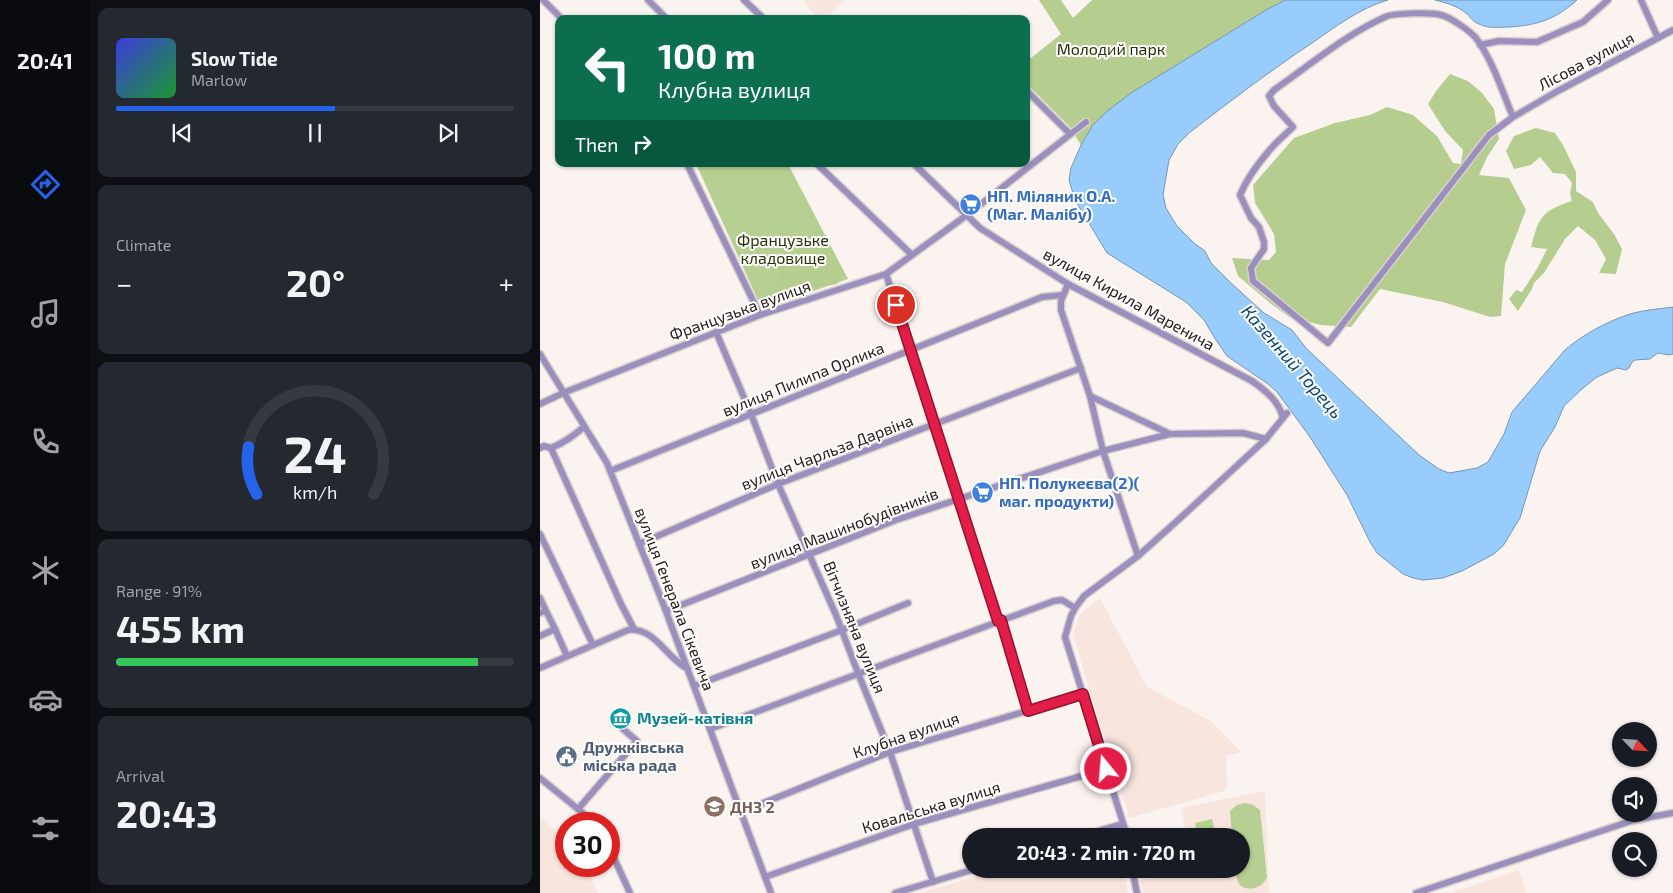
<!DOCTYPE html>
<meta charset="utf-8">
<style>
:root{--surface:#171b24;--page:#242831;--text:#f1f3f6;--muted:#9ea1a6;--line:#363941;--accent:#2563eb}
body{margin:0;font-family:"Exo 2",sans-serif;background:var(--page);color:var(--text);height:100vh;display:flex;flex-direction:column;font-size:19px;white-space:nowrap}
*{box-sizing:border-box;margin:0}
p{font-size:16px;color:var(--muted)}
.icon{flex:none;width:28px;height:28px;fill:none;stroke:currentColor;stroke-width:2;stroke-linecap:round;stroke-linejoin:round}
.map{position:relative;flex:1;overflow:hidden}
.drawer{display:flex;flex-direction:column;gap:8px;padding:8px;background:#0d0f14;width:450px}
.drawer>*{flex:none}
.hud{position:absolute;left:15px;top:15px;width:475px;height:152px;border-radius:10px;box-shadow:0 1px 4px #0004;background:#0b6e4f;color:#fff;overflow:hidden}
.needle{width:32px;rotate:115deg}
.controls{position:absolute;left:1072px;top:722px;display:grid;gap:10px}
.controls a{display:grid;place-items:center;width:45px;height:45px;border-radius:50%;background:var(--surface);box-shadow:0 1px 4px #0004;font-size:25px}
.speed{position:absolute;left:15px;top:812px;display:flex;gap:10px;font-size:25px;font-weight:700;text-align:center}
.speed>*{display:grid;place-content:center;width:65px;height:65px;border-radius:50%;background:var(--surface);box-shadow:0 1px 4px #0004;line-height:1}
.speed .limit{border:8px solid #d22;background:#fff;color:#111}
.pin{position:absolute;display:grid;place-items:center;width:42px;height:42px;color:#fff;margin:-21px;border:2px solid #fff;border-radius:50%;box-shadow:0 1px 5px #0007}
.me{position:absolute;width:55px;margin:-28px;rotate:343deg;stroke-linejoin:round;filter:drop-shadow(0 0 4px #0008)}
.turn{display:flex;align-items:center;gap:18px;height:105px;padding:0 20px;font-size:22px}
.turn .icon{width:65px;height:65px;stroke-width:2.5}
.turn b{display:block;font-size:35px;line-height:42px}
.then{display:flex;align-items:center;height:48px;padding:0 20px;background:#0003;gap:10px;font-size:19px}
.big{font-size:38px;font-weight:700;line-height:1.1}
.drawer .tile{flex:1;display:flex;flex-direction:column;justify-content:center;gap:8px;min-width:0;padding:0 18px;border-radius:10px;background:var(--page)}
.drawer .dial{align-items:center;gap:0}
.dial svg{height:130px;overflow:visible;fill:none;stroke:var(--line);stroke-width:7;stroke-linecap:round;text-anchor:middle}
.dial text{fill:var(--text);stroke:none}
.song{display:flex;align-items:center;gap:15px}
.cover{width:60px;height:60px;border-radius:8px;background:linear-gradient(135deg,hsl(240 70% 55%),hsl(130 70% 35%))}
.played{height:5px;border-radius:2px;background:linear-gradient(90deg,var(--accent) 55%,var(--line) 55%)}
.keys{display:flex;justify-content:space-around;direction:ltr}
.heat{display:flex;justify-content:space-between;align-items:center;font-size:28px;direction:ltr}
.charge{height:8px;border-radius:4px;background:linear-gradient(90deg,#34c759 91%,var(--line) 0)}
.trip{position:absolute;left:422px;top:828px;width:288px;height:50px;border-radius:25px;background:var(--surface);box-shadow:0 1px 4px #0004;font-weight:700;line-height:50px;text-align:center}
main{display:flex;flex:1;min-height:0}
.menu{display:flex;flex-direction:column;width:90px;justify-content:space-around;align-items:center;background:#090b0e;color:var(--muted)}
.menu .icon{width:35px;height:35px}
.menu .selected{color:var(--accent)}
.menu b{font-size:22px;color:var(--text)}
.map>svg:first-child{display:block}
</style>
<main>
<nav class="menu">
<b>20:41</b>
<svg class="icon selected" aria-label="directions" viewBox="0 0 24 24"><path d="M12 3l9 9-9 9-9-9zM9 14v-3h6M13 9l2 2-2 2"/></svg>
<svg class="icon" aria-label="music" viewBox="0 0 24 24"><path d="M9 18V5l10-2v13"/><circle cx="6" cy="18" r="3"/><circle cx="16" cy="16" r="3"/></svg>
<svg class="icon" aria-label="phone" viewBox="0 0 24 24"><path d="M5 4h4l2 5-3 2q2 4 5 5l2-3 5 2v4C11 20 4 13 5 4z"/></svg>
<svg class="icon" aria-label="climate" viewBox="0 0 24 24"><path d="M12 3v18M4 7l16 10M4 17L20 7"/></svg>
<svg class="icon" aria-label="car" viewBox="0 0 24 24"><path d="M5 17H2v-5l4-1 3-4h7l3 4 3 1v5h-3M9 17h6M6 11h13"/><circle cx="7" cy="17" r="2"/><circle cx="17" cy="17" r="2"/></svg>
<svg class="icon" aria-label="filters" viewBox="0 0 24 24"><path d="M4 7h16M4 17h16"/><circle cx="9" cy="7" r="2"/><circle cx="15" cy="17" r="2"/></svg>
</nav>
<section class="drawer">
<div class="tile">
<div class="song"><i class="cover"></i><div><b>Slow Tide</b><p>Marlow</p></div></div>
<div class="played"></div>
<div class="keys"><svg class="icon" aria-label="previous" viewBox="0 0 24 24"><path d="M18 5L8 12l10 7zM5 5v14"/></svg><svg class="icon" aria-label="pause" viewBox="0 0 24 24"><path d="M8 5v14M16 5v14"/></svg><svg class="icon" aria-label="next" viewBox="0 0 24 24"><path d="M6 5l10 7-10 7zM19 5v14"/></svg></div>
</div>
<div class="tile"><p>Climate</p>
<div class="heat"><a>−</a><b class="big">20°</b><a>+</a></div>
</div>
<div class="tile dial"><svg viewBox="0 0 100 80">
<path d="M14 69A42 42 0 1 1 86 69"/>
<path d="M14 69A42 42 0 0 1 9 40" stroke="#2563eb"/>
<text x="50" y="56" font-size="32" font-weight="700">24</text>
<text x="50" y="72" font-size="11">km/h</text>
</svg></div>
<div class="tile"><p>Range · 91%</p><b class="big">455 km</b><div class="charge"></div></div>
<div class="tile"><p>Arrival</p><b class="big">20:43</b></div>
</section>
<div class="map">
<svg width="1133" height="893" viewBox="0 0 1133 893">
<rect width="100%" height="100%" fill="#fbf3f0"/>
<!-- built -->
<g fill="#f8e5de">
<polygon points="263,0 305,0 285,19 278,19"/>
<polygon points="560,598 607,687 671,721 701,752 686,756 687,790 590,818 547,683 533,633 540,614"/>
<polygon points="725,791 729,893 603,893 600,880 653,869 701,869 701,836 647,836 641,808"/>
<polygon points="0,817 26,840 26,866 46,866 58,893 0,893"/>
<polygon points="462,869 584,869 588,893 380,893"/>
<polygon points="979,870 986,893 910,893"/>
</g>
<!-- green -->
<g fill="#b6cf92">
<polygon points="156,164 248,164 308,279 224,308 218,300"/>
<path d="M705,803L713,805L720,810L727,877C723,887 709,893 700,885C696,880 696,874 696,869H701V836H692L690,811L697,805Z"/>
<polygon points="672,819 676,836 658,836 655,823"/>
</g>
<!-- forest -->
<g fill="#b5ce90">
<polygon points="499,0 521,0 533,18 552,0 745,0 726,10 591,93 553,125 541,145 529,126 486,83 486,62 521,34"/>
<polygon points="910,74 928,81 942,93 954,109 959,139 947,157 939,175 969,178 986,210 965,264 961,316 950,317 903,302 840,289 811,327 781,325 749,317 730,303 698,276 692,258 729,260 736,252 734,234 715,203 713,185 754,138 795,123 830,115 847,107 873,115 897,136 913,163 921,164 923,150 905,131 888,104 896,91"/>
<path d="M996,128L1015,133L1023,145L1036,172V191L1053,202L1058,213L1074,234L1082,249L1076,274L1059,273L1066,259L1055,240L1038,226L1025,239L1004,273L994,283L992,289L978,311L969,299L976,290L982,292L998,267L1007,249L991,247C999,217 1001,211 1032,201L1030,194L1032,183L1025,174L1013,173L1000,157L991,165L974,169L966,151L974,136Z"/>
<path d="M273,230C292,232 289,243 292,257C293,263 298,270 301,275L297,284L271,288L266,285C256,291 249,301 237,299C234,290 234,283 241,276L239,267C243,262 258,250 263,247L268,233Z"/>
</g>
<!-- water -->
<g fill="#97ccfd" stroke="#7596b7">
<path d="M745,0H848C820,8 795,27 772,43C730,71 689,102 649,133L638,144L629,160L623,195L626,208L637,226L654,243L665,251L671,263L691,283L724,313L752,330L766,348L879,455L899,469L909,473L937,468L948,462L964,434L972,412L1024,351C1040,336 1068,321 1090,314C1103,310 1119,309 1133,307V354L1129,355L1118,353L1110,359L1095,360L1092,362L1089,368L1086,370L1077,368L1057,377L1043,388L1024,406L1015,427L1000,451L980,518L963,546L954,554L922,571L903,578L883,580L873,578L863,574L837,553L830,542L807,495L770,437L737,392L728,384L687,356L674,337L664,320L646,302L567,253L535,200L529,180L531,168L541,145L553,125L566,112L591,93L726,10Z"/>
<path d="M895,0H1037C1016,19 998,25 970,27C959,27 949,29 939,24C933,22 931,18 927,14C918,6 907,3 895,0Z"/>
</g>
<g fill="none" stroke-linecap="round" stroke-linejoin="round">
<defs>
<g id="minor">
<polyline points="3,0 22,19"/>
<polyline points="108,0 127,19"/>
<polyline points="204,0 224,19"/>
<polyline points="1101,0 1118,38"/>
<polyline points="427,19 428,19"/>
<polyline points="940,45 959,41 997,42 1043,22 1068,0"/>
<polyline points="486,90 530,134"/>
<path d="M973,117C962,91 953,61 936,38C930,31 910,17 901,15C893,12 852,13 845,17C805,35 770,65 734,90L729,96L734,106L753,127C747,133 741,138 736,143C722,158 708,176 700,195L711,218L719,227L724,242V249L711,268L713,281L788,343L949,135L973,117L1016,92L1133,30"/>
<polyline points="147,164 220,315"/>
<polyline points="277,164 372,255"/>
<path d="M374,164L440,228L528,284L712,381C726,391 739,401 743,418"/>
<polyline points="346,274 458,621"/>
<polyline points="528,284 521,301 521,310 550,396 563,451 598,556"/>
<polyline points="176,332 211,414 238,484 296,615 318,673 350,752 393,882"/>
<polyline points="0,354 67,463 124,606 231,893"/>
<polyline points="550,396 630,434"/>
<polyline points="0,404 23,393 220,315 346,274 427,215 546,122"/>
<path d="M0,448L4,446L11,448C24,443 33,436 44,427"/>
<polyline points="11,448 81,604 94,629"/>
<polyline points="70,471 502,297 523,295"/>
<polyline points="0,534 53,645"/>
<polyline points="99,544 238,484 541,368"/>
<polyline points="0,598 6,611"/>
<polyline points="126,611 356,520 563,451 630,434 703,433 726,439"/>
<polyline points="0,613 6,611 15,629"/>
<polyline points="461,620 488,711"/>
<polyline points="0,636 15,629 27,656"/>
<path d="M0,668L88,630C115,627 126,658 148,669"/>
<polyline points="154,686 302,630 368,603"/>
<polyline points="170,729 514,601 522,600 535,608"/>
<polyline points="0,778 44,814 52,824"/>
<polyline points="38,809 97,741 83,729"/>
<polyline points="201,812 350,752 543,694"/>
<polyline points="542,836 579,825 585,829"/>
<polyline points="587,836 525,637 531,616 535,608 544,596 598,556 637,521 726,439 747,413"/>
<polyline points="69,847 90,893"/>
<polyline points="592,869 597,893"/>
<polyline points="225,877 374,824 566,769"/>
<polyline points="355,893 435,869"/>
<polyline points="876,893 1094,820 1133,813"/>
</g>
</defs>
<!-- minor casing -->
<use href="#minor" stroke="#d9d0cd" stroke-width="9"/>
<!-- minor -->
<use href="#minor" stroke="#9b90bd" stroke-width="6"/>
</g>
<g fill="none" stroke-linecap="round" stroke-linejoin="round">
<defs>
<polyline id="route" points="356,305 458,621 461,620 488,711 543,694 566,769"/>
</defs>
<!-- route casing -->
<use href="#route" stroke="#92132f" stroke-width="12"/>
<!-- route -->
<use href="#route" stroke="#e11d48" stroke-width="9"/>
</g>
<!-- icons -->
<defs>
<symbol id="supermarket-disc" viewBox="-11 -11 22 22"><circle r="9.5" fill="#3f7fe0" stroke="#fff"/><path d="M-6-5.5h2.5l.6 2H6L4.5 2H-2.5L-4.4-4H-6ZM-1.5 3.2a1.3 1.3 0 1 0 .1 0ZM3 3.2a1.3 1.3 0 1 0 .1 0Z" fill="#fff"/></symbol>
<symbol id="museum-disc" viewBox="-11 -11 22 22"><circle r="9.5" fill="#0f9aa8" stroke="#fff"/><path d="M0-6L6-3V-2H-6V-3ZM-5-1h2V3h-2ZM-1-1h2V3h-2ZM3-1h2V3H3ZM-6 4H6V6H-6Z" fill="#fff"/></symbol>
<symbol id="civic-disc" viewBox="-11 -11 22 22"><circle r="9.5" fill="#5c6f8a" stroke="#fff"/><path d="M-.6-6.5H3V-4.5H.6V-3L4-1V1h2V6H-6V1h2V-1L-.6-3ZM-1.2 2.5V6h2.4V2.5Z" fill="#fff"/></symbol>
<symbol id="school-disc" viewBox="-11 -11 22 22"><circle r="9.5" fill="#8d6e63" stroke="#fff"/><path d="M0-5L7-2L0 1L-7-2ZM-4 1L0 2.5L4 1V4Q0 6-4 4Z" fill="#fff"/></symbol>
</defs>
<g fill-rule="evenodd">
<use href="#supermarket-disc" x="418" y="192" width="25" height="25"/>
<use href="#supermarket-disc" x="430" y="480" width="25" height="25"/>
<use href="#museum-disc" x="68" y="706" width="25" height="25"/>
<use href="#civic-disc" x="14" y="744" width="25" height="25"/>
<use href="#school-disc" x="162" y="794" width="25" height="25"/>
</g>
<g text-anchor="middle" stroke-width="4" stroke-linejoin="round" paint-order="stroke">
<!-- park labels -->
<g font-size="16" fill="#253405" stroke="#fff">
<text x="571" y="55">Молодий парк</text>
<text x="243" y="246">Французьке<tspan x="243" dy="18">кладовище</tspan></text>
</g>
<!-- street labels -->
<g font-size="16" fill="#271914" stroke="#fff">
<text transform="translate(1046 61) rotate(-28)" y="6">Лісова вулиця</text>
<text transform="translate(589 299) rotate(29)" y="6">вулиця Кирила Маренича</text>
<text transform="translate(200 310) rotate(-20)" y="6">Французька вулиця</text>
<text transform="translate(263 379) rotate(-22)" y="6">вулиця Пилипа Орлика</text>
<text transform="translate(287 452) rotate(-21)" y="6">вулиця Чарльза Дарвіна</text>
<text transform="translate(304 528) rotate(-21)" y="6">вулиця Машинобудівників</text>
<text transform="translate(135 599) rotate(69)" y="6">вулиця Генерала Сікевича</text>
<text transform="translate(315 627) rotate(68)" y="6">Вітчизняна вулиця</text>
<text transform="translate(366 735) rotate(-19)" y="6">Клубна вулиця</text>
<text transform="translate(391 807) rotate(-17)" y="6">Ковальська вулиця</text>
</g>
<!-- shop labels -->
<g font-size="16" font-weight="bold" fill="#366cbe" stroke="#fff" text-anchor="start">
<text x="447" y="202">НП. Міляник О.А.<tspan x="447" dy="18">(Маг. Малібу)</tspan></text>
<text x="459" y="489">НП. Полукеєва(2)(<tspan x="459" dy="18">маг. продукти)</tspan></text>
</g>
<!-- culture labels -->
<g font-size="16" font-weight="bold" fill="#0d838f" stroke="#fff" text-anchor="start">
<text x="97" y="724">Музей-катівня</text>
</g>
<!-- service labels -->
<g font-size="16" font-weight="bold" fill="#4e5e75" stroke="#fff" text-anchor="start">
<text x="43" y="753">Дружківська<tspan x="43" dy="18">міська рада</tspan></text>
</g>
<!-- education labels -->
<g font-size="16" font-weight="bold" fill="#785e54" stroke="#fff" text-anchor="start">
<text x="190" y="813">ДНЗ 2</text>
</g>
<!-- water labels -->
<g font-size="18" font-style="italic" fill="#0a4673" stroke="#fff">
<text transform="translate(752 362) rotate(49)" y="6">Казенний Торець</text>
</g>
</g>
</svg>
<div class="controls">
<a><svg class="needle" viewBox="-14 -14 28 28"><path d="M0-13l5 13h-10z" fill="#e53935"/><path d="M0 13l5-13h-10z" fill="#9ea1a6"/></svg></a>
<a><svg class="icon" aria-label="sound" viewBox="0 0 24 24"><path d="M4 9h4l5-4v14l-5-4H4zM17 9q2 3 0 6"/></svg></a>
<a><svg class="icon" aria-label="search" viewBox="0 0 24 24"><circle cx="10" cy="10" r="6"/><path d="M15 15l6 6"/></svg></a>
</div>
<div class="speed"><div class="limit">30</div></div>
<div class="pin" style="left:356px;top:305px;background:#d93025"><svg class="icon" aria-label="arrive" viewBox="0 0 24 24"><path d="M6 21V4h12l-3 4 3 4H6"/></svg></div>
<svg class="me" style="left:566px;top:769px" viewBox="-20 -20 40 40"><circle r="17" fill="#e11d48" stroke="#fff" stroke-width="3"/><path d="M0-11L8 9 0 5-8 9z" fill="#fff"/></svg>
<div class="trip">20:43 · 2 min · 720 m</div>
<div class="hud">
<div class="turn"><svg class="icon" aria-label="left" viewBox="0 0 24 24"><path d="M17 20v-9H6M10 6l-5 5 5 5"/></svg><div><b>100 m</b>Клубна вулиця</div></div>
<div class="then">Then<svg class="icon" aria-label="right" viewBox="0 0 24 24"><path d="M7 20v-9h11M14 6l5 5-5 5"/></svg></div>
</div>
</div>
</main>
